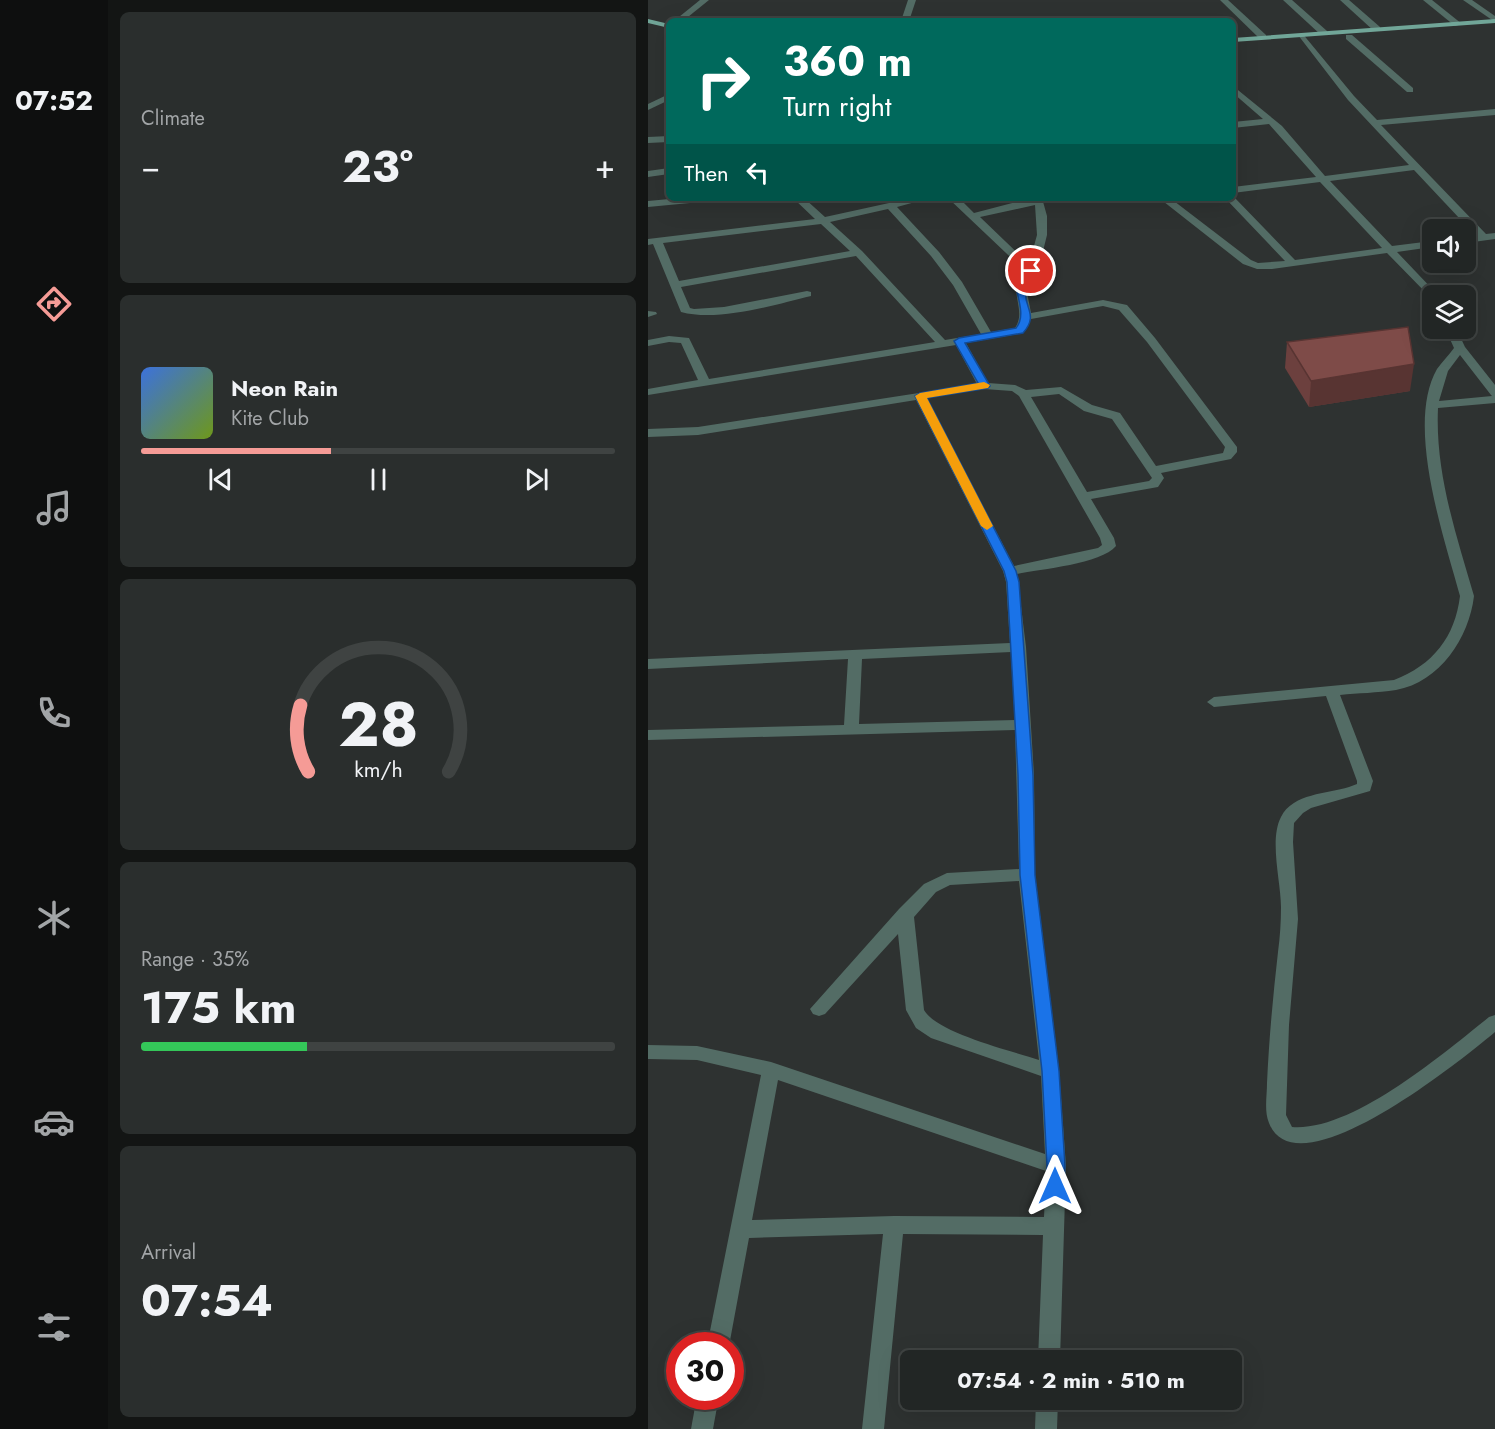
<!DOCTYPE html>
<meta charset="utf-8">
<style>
:root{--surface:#222625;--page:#2a2e2d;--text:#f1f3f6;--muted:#a2a5a7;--line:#3f4342;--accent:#f59b96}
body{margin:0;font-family:Jost,sans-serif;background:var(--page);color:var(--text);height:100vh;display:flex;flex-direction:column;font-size:22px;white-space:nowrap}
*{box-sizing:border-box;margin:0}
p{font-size:20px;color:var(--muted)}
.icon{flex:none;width:33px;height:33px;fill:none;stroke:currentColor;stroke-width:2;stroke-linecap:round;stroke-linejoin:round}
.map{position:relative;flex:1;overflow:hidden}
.sheet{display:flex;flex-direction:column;gap:12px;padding:12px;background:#131514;width:540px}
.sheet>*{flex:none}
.banner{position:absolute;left:18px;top:18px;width:570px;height:183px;border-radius:9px;box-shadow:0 6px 24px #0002,0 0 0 2px var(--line);background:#00695c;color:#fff;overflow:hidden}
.controls{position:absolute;left:774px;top:219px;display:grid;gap:12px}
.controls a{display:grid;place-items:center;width:54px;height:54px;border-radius:9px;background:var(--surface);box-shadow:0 6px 24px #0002,0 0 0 2px var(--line);font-size:30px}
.speed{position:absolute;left:18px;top:1332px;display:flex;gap:12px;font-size:30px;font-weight:700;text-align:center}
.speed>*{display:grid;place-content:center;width:78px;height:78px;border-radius:50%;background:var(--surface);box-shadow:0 6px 24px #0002,0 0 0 2px var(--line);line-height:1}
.speed .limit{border:9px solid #d22;background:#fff;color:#111}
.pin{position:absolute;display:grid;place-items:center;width:51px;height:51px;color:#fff;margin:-26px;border:3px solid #fff;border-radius:50%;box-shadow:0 2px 6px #0007}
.me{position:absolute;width:66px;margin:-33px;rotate:0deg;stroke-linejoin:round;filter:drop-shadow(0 0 4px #0008)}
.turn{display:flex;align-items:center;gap:21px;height:126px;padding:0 18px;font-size:27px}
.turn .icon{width:78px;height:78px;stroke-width:2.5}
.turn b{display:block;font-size:42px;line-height:51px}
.then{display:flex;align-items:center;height:57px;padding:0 18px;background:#0003;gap:12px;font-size:22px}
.big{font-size:45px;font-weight:700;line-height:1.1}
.sheet .tile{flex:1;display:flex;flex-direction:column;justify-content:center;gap:9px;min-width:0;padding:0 21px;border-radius:9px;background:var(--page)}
.sheet .dial{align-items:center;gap:0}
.dial svg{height:156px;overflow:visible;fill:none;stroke:var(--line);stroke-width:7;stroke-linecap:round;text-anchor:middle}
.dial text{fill:var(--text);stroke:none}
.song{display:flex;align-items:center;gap:18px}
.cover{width:72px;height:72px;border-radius:9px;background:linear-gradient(135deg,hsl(220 70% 55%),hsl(80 70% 35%))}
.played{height:6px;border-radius:3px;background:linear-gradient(90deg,var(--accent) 40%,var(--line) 40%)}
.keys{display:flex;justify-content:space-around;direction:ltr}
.heat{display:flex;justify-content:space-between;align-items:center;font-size:33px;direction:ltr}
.charge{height:9px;border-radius:4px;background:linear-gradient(90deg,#34c759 35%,var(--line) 0)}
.trip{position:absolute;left:252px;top:1350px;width:342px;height:60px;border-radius:9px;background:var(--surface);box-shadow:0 6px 24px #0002,0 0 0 2px var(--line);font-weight:700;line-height:60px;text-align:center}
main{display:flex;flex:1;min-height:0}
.tabs{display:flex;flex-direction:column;width:108px;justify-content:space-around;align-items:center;background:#0e0f0f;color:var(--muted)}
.tabs .icon{width:42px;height:42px}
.tabs .selected{color:var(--accent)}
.tabs b{font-size:27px;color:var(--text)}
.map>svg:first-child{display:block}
</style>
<main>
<nav class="tabs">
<b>07:52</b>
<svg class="icon selected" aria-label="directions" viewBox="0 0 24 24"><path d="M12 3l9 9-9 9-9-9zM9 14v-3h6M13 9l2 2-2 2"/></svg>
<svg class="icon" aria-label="music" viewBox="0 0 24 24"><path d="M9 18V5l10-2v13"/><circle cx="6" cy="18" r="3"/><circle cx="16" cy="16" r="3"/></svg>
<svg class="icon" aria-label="phone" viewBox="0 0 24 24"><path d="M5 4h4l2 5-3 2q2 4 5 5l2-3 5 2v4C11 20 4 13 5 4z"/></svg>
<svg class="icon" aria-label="climate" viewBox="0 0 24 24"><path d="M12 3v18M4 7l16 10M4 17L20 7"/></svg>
<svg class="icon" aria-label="car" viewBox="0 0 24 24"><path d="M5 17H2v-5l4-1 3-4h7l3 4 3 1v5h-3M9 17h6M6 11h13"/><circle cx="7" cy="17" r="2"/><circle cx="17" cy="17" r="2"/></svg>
<svg class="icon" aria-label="filters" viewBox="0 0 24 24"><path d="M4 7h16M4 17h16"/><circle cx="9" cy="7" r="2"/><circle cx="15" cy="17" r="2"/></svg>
</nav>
<section class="sheet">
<div class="tile"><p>Climate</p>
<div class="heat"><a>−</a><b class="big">23°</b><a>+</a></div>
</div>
<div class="tile">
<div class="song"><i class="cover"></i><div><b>Neon Rain</b><p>Kite Club</p></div></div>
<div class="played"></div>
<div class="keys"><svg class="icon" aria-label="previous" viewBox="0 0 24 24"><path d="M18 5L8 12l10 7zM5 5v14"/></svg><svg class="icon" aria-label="pause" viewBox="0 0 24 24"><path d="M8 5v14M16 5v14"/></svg><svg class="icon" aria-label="next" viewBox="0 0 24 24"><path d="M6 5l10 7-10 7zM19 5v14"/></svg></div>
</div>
<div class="tile dial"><svg viewBox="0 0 100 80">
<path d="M14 69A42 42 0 1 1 86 69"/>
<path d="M14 69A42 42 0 0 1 10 35" stroke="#f59b96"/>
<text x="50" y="56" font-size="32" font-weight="700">28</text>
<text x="50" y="72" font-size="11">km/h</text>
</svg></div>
<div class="tile"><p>Range · 35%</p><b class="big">175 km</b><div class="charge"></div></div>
<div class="tile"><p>Arrival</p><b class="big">07:54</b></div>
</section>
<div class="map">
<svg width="847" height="1429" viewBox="0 0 847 1429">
<rect width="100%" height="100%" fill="#2e3231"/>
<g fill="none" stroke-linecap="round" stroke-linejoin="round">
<!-- minor -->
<g fill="#536c65" fill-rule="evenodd">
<polygon points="52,0 61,0 35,21 26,21"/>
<polygon points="260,0 268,0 261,21 253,21"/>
<polygon points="572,0 580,0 618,35 618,39 612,39"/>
<polygon points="635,0 644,0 679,31 679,35 673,35"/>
<polygon points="692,0 701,0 732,27 732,31 726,31"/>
<polygon points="775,0 784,0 814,24 807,26"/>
<polygon points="815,0 824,0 847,16 847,22"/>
<polygon points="654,33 706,96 729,120 847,109 847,115 733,125 838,234 847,233 847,239 818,243 818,237 828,236 766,170 682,181 744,246 784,241 784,247 749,252 789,294 790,296 784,296 784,299 739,253 624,269 609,269 595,264 511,198 522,198 603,260 610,263 637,261 577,198 585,198 585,196 647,260 734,248 672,182 585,193 585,187 668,177 621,124 585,128 585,122 615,119 585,93 585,86 634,126 677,176 761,165 700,100 650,35"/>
<polygon points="698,35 704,35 765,88 765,92 759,92 698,39"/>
<polygon points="21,94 21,100 0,110 0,104"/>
<polygon points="21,136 21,142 0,143 0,137"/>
<polygon points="21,168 21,174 0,177 0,171"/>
<polygon points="32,198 68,198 63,201 0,207 0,201"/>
<path d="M145,198H156L177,217L264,198H282L249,207L291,252L314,282L343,332L367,328C376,315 368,302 368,287L377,271L300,198H311L326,213L384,198H394L399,216V235L392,263L378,287L383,313L455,300L479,305L507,338L589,447V452L583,459L513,473L516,478L510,487L443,499L466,538L468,546C453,564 393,569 369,574L378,647L386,775L387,875L411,1071L418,1166L412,1360H390L395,1235L255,1234L236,1429H214L235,1234L101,1238L81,1346H59L113,1075L49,1060L0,1059V1045L49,1046L123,1062L397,1154L393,1076L283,1038L268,1028L258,1010L250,934L177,1014L171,1016L165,1014L162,1009L251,909L276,884L299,873L371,869L367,730L0,740V730L196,725L200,659L0,669V659L362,643L358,582L355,571L268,400L50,435L0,437V429L50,427L329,384L308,345L0,395V389L50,380L33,343L21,342L0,346V340L21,336L41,338L61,379L287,342L208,256L33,287L42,308L46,309L76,307L159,291L163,292V296C126,305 70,322 33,312L5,244L0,245V239L167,219ZM387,205L389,235L381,264L332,217ZM240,209L283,256L305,285L333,334L297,340L214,251L182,222ZM173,224L202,251L31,281L15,243ZM455,306L471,310L499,342L577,447L575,453L508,466L472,413L444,405L413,387L378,390L367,385L340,383L318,343L375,333L383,319ZM336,389L364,391L371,396L452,538L454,545L450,548L366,566L279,398ZM411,394L436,411L464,419L504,478L501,481L439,492L383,397ZM363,652L367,720L211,724L214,659ZM371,881L391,1060C364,1051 289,1033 276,1010L266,917L288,892L302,885ZM130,1080L398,1171L396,1217L246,1216L104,1220Z"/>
<polygon points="0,311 8,312 9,314 0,317"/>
<path d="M797,328H808L817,347L847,385V403L790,408C787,473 808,534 826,596C821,638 792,682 748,690C729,693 710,693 692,695L725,781L722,791L663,808L655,813L646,823L645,842L650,919L641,1025L638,1115L644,1127C704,1132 796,1053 841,1017L847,1015V1032C816,1058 649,1194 621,1123C616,1111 619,1096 619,1083C621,1039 625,996 630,952C632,937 633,922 633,907C633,882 621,840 633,817C645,793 679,794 701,787L709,784V781L678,696L566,707L559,702L566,697L746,680C785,665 807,637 812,596C796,537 757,425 789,369C794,362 801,355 806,348ZM812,355L843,395L844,396L791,401L800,371Z"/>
<polygon points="49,1396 71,1396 65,1429 43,1429"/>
<polygon points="388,1400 410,1400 409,1429 387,1429"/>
</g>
<!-- major -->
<g fill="#71a698" fill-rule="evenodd">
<polygon points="0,19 21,24 21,28 0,23"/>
<polygon points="847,19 847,23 585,42 585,38"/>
</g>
</g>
<!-- wall -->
<polygon fill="#6c403e" points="639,342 762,391 661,407 637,368"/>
<!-- shaded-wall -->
<polygon fill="#583432" points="766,364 762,391 661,407 663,381"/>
<!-- building -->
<polygon fill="#7e4b48" stroke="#583432" stroke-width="1.5" points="760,327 766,364 663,381 639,342"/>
<!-- route -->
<path fill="#1a73e8" stroke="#114b97" stroke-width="1.5" d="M379,269L388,271C385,276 379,283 378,288C374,307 392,314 375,333L317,343L342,386L340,388L279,398L368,571L371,582L385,775L387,875L411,1071L417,1166L416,1186L414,1191L407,1194L401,1191L398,1186L399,1166L394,1071L372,875L370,775L359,582L356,571L267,396L272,393L330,383L306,341L311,338L368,328C377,318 371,301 368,288Z"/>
<!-- slow -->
<polygon fill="#f59e0b" points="336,382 342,385 340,388 279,398 345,526 339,530 333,526 267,396 272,393"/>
</svg>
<div class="controls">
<a><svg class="icon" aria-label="sound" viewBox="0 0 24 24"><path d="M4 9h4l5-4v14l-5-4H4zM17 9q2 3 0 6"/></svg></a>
<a><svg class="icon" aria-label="layers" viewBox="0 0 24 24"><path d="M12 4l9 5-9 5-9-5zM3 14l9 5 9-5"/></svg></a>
</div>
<div class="speed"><div class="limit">30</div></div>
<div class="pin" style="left:383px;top:271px;background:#d93025"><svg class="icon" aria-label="arrive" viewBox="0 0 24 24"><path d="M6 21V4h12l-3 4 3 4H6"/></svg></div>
<svg class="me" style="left:407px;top:1186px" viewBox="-20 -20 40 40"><path d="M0-17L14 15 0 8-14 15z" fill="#1a73e8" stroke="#fff" stroke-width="4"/></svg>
<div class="trip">07:54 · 2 min · 510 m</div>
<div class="banner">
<div class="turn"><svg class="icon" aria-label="right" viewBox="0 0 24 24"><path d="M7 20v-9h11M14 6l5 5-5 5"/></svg><div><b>360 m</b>Turn right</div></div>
<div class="then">Then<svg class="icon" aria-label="left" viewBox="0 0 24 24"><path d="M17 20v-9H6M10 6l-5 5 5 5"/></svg></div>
</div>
</div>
</main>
